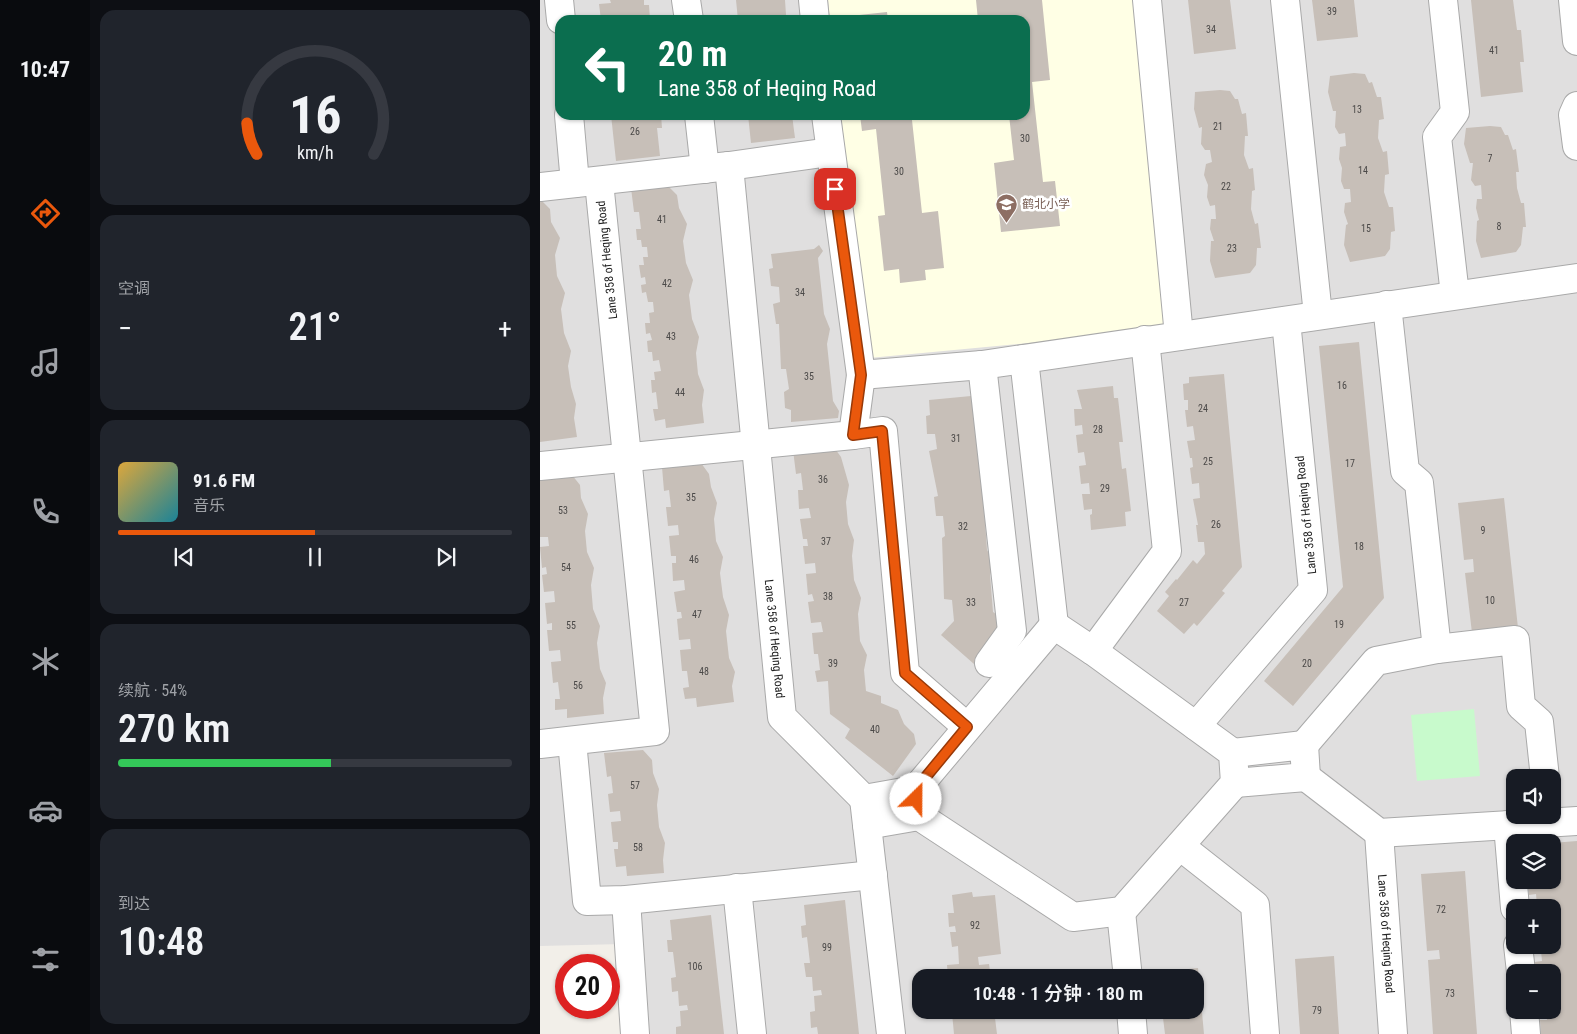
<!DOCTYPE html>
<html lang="zh">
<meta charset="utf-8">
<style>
:root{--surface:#171b24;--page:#20242c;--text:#f1f3f6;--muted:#9ea1a6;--line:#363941;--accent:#ea580c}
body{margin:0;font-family:"Roboto Condensed","Noto Sans SC",sans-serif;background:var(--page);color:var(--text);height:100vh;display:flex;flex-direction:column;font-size:19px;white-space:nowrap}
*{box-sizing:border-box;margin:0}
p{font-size:16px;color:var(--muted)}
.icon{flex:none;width:28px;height:28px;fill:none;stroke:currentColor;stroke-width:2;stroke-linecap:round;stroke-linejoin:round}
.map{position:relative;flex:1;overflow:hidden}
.side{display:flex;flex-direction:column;gap:10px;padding:10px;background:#0d0f14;width:450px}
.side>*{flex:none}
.guide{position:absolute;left:15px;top:15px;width:475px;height:105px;border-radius:15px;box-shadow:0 1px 4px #0004;background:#0b6e4f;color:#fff;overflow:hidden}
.tools{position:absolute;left:966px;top:769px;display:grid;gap:10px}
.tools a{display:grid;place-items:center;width:55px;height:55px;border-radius:10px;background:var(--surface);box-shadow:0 1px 4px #0004;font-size:25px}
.speed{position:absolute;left:15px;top:954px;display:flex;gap:10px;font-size:25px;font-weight:700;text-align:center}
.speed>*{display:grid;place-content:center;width:65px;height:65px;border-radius:50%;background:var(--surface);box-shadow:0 1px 4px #0004;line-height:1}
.speed .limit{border:8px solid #d22;background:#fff;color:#111}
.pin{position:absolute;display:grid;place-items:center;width:42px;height:42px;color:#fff;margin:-21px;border-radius:10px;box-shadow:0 2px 8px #0006}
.me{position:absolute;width:55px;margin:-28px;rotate:23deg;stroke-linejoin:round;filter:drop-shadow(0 0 4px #0008)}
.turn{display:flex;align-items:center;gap:18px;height:105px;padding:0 20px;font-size:22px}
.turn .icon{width:65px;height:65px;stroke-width:2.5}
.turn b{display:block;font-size:35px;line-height:42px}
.big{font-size:38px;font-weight:600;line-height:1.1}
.side .card{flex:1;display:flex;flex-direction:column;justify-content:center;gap:8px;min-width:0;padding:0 18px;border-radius:15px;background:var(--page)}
.side .dial{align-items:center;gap:0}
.dial svg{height:130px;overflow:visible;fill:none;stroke:var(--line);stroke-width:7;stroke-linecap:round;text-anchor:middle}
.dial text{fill:var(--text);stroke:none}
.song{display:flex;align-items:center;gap:15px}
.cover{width:60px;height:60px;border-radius:8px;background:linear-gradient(135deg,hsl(40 70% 55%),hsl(190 70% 35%))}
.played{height:5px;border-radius:2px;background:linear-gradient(90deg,var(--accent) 50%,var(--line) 50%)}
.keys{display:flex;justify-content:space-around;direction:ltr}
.heat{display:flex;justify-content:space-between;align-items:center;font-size:28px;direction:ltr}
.charge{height:8px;border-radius:4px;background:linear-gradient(90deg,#34c759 54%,var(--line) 0)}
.trip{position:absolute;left:372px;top:969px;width:292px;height:50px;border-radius:15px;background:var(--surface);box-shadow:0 1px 4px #0004;font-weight:600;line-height:50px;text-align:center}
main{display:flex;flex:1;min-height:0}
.dock{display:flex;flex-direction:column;width:90px;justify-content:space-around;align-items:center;background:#090b0e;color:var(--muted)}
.dock .icon{width:35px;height:35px}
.dock .on{color:var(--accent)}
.dock b{font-size:22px;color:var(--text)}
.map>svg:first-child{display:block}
</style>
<main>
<nav class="dock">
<b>10:47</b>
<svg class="icon on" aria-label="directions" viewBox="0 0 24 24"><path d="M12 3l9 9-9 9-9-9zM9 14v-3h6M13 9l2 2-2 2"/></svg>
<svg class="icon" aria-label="music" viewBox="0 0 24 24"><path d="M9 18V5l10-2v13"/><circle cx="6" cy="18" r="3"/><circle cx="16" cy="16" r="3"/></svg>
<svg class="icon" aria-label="phone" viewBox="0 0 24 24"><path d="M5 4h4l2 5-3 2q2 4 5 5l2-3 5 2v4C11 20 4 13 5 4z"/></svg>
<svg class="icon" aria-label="climate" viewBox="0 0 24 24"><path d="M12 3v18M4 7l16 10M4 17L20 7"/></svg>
<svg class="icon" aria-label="car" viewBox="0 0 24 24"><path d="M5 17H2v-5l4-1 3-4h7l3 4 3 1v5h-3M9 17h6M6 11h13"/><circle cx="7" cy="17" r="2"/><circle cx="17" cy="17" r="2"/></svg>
<svg class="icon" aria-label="filters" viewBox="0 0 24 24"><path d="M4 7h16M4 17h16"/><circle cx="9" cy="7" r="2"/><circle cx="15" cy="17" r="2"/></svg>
</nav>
<section class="side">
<div class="card dial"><svg viewBox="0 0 100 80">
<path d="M14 69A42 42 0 1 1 86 69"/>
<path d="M14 69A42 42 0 0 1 8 50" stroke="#ea580c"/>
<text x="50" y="56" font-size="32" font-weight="700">16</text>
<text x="50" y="72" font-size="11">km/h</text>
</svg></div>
<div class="card"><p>空调</p>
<div class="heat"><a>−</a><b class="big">21°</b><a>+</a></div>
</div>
<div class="card">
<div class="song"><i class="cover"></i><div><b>91.6 FM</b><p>音乐</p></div></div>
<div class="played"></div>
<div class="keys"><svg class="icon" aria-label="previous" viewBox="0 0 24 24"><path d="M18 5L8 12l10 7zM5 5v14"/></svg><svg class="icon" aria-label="pause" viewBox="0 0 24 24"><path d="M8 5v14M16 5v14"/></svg><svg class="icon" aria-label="next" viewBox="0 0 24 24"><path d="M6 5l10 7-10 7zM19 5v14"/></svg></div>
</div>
<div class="card"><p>续航 · 54%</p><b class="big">270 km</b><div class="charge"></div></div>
<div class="card"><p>到达</p><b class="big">10:48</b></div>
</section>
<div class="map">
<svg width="1037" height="1034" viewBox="0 0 1037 1034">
<rect width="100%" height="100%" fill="#f2efe9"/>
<!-- residential -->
<path fill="#e0dfdf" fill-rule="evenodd" d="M0,0H1037V1034H87L83,944L0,946ZM20,20H485V115H20ZM975,778H1012V815H975ZM975,842H1012V880H975ZM975,908H1012V945H975ZM975,972H1012V1010H975ZM381,978H656V1010H381Z"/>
<!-- education -->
<polygon fill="#ffffe5" points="288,0 595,0 628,330 329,358 301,115 485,115 485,20 290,20"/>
<!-- park -->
<polygon fill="#c8facc" points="934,709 940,776 877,781 871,715"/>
<!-- building -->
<g fill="#c7bfb8">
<polygon points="70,0 104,0 104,5 109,5 110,20 61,20 59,4 71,3"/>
<polygon points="196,0 245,0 246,15 241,16 242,20 198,20"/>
<polygon points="436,0 502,0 510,80 492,82 503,182 515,181 520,226 461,232 454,163 474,160 469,115 485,115 485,20 438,20"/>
<polygon points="648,0 690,0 696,49 654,54"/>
<polygon points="772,0 814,0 818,37 777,41"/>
<polygon points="931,0 973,0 977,30 981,30 984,62 980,62 983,92 941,97"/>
<polygon points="347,12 348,20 311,20 310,16"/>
<polygon points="814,73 825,74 829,83 832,82 837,97 841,97 844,119 839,120 838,138 843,152 847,151 849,174 845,175 844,192 849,207 853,207 855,231 851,232 850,249 845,256 810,262 804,245 806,225 808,224 804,212 805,203 811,202 810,189 804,189 801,181 802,168 799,159 800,147 806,146 805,133 799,134 795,127 796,111 793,111 788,92 790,76"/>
<polygon points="680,90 690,91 695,99 698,99 702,114 706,113 708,136 705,136 704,155 709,169 713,168 715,190 712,191 711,209 715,224 718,223 721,248 717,248 716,265 710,273 675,278 670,261 671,241 674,241 670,229 671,219 676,219 675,205 670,206 667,197 668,185 664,175 666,164 672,162 670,150 665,150 661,144 662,127 659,128 654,109 655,92"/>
<polygon points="71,115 121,115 122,128 117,128 120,156 76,161"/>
<polygon points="208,115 252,115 255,138 211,143"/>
<polygon points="320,115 409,115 372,120 382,213 398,211 404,268 385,270 386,280 360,283 359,269 344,271 338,216 345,215 336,129 322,131"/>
<polygon points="950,126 961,127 965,135 968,135 973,150 976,149 979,172 976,172 977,188 981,203 984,203 986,227 983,227 981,245 976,252 941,258 936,241 937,221 939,220 936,208 937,199 942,199 941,185 935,186 931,180 933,163 930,163 924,144 926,128"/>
<polygon points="126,184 137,195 139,208 147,224 143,241 146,263 153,280 149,295 152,319 159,337 156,353 158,374 164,390 162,405 164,423 126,428 125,419 115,421 113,409 118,409 116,392 112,393 111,380 115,380 114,372 121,371 119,360 113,361 112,352 108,352 107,341 112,340 110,333 106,334 105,323 110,323 109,313 114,312 113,302 108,302 106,292 102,293 101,285 106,284 105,277 101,278 99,265 104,265 103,257 108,257 107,247 102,247 101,240 97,240 96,229 101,229 99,212 94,212 91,188"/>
<polygon points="0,199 10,209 11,222 20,238 15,255 17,276 25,293 21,309 24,333 31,351 28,366 31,387 36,404 34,418 37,437 0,442"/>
<polygon points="279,245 283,251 278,258 284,314 290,329 287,344 293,401 299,411 298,418 251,422 251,410 245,408 244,392 249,389 246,369 241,369 239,324 236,324 233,304 240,302 239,287 231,286 229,269 233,268 231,254 274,249"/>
<polygon points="819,342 844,598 753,706 724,681 803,587 779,346"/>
<polygon points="684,374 702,567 682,591 685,593 657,626 654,623 644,634 617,611 629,596 625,592 636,579 637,580 653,560 657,564 665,554 664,542 658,542 656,525 658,525 653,499 660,498 659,483 652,484 650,468 653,467 652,458 650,458 647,441 655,440 653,426 647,427 645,410 648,410 648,400 644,400 643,384 649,383 649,377"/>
<polygon points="573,386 574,398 578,398 583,442 579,442 582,469 586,468 591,511 585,512 586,526 551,530 550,515 552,514 552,509 544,510 542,494 550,494 549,483 541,484 539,466 546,465 544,452 538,453 536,435 543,434 542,425 535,426 534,409 542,409 537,390"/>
<polygon points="436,392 447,550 454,563 450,575 453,612 465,621 465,628 434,664 401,635 414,621 412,600 404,599 402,538 405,536 403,516 396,516 394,497 398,496 389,451 397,449 395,434 387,434 386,416 390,415 389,400 431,396"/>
<polygon points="293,446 301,457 309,485 306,502 308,524 314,540 312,556 314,580 321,598 318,614 320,641 327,655 324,670 326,691 341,696 341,703 358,710 364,724 374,734 376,744 353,776 305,738 310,729 290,714 288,681 277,682 275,671 280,670 278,654 274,654 272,633 283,632 281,622 271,623 268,602 274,601 272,594 268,595 266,574 276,573 275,563 265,564 263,546 268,546 267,539 263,539 260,519 271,518 269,508 259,509 258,490 263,490 261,473 256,474 253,450"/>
<polygon points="161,463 169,474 171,487 177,503 174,519 176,541 183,557 180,573 183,597 189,615 186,631 189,658 195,672 192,686 194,702 157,707 156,698 145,699 143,688 149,687 147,671 142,671 140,650 151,649 150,639 139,640 137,619 142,618 141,612 137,612 134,592 145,590 144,580 133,581 132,563 136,563 136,556 131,556 129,536 139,535 138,525 128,526 126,507 131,507 129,490 124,491 122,467"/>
<polygon points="32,475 40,485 41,498 48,514 45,531 47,552 54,568 51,585 53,609 60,626 57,643 60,669 66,683 63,698 64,714 27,718 27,709 15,710 15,699 20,699 18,682 13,683 11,662 21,661 20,650 9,651 7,630 12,630 12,623 7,624 5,603 15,602 14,591 4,592 2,575 7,574 6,567 2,568 0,547 9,546 8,537 0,537 0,478"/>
<polygon points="964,498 978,628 932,633 925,573 934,572 933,559 924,560 918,503"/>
<polygon points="103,750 112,760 113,773 119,789 117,805 119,827 125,843 123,860 124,873 87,876 86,866 76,867 74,849 78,849 78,842 73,842 71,822 81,821 80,811 70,812 68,794 73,793 71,776 67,777 64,753"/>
<polygon points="1037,841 1037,1034 1001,1034 1000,1020 1007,1020 1006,1010 1012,1010 1012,972 996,972 995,962 1002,961 1001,951 994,951 993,945 1012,945 1012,908 990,908 990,905 997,905 996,894 989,895 988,880 1012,880 1012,843"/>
<polygon points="925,871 937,1034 893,1034 888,960 900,959 899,950 887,951 881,874"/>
<polygon points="432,892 433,897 455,895 461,954 438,957 439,965 449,964 451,978 408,978 407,965 419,964 418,946 412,947 410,932 416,932 415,926 409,927 408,913 414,913 412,895"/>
<polygon points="305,900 319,1034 278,1034 277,1027 271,1028 270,1012 275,1011 274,996 282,995 281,990 273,991 272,977 266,977 264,963 270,963 267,937 262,938 261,926 266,925 264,905"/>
<polygon points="171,915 184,1034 136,1034 136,1027 141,1026 140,1011 148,1010 147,1005 139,1006 138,991 132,992 131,978 136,977 133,952 128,952 127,940 132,940 130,920"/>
<polygon points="794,956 799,1034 760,1034 755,959"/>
<polygon points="658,968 664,1034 625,1034 622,1010 656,1010 656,978 619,978 619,972"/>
<polygon points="406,1010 454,1010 457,1034 414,1034 412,1013 407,1014"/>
</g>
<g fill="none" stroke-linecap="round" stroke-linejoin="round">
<defs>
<g id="minor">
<polyline points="19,0 21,20"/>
<polyline points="146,0 149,20"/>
<polyline points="273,0 275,20"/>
<polyline points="607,0 639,336"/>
<polyline points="745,0 778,315"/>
<polyline points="903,0 915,112 897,137 915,295"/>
<polyline points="1033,0 1037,41"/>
<polyline points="1037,106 1033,115 1037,146"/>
<polyline points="29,115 35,183"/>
<polyline points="159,115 165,169"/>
<polyline points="286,115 321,375 442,365 1037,278"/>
<path id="s1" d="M189,166L242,717L324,799"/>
<polyline points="0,187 189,166 290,152"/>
<polyline points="484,359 514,625"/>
<polyline points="442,365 472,631 449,663"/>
<polyline points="313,435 343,431 365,673 427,727"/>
<polyline points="0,466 313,435 321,375"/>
<polygon points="514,625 553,651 693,753 695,783 582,911 533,917 379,816 375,790"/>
<polyline points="897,649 975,640 981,706 999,722 1005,778"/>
<polyline points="553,651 627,551 605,340"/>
<polyline points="656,726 773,590 746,321"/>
<polyline points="32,741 47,901 86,900 333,875"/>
<polyline points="0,744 115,731 59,182"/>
<polyline points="764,745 836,661 897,649 879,483 865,471 847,305"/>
<polyline points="693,753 764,745 766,777 695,783"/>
<polyline points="766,777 839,833 1037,821"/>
<polyline points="375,790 324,799 327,825 379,816"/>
<polyline points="327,825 351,1034"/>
<polyline points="968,825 975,908"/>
<path id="s2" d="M839,833L853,1034"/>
<polyline points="640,846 715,905 725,1034"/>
<polyline points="197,888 212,1034"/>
<polyline points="86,900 95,1034"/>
<polyline points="581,912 588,978"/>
<polyline points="978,945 981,972"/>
<polyline points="591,1010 593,1034"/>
<polyline points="984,1010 986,1034"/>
</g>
</defs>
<!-- minor casing -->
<use href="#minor" stroke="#a9a9a9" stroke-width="30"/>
<!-- minor -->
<use href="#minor" stroke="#fff" stroke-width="28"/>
</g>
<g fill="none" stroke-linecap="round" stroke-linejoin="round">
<defs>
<polyline id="route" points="295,189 321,375 313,435 342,431 365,673 427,727 375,790 376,799"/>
</defs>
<!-- route casing -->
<use href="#route" stroke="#983908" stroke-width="12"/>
<!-- route -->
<use href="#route" stroke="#ea580c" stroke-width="9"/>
</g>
<!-- icons -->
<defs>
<symbol id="school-pin" viewBox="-11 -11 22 30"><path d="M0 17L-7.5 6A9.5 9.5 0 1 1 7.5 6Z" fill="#8d6e63" stroke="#fff"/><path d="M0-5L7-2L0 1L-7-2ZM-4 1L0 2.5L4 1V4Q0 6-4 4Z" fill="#fff"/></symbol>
</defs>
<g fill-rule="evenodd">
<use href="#school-pin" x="454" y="192" width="25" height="34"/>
</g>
<g text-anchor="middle" stroke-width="5" stroke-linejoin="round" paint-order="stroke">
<!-- number labels -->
<g font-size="10" fill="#4b4948">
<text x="792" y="15">39</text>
<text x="671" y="33">34</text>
<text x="954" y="54">41</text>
<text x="817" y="113">13</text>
<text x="678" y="130">21</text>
<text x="95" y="135">26</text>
<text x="485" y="142">30</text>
<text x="950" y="162">7</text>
<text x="823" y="174">14</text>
<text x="359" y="175">30</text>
<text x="686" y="190">22</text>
<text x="122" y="223">41</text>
<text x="959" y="230">8</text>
<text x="826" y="232">15</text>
<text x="692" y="252">23</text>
<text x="127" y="287">42</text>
<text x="260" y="296">34</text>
<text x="131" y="340">43</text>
<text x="269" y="380">35</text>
<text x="802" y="389">16</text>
<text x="140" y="396">44</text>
<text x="663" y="412">24</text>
<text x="558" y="433">28</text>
<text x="416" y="442">31</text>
<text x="668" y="465">25</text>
<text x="810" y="467">17</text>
<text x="283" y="483">36</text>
<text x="565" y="492">29</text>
<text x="151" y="501">35</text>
<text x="23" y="514">53</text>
<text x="676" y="528">26</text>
<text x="423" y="530">32</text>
<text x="943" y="534">9</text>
<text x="286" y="545">37</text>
<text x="819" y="550">18</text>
<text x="154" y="563">46</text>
<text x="26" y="571">54</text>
<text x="288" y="600">38</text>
<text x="950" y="604">10</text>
<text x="431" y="606">33</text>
<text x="644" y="606">27</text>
<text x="157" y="618">47</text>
<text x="799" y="628">19</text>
<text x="31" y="629">55</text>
<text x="293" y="667">39</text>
<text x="767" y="667">20</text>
<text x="164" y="675">48</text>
<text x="38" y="689">56</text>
<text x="335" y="733">40</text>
<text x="95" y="789">57</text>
<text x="98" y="851">58</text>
<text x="901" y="913">72</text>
<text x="435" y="929">92</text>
<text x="287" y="951">99</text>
<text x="155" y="970">106</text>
<text x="910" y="997">73</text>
<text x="777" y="1014">79</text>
</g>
<!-- education labels -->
<g font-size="12" fill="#785e54" stroke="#fff" text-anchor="start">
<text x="482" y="208">鹤北小学</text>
</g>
<!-- street labels -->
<g font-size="12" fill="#222" stroke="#fff">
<text transform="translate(67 260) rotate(-96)" y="4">Lane 358 of Heqing Road</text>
<text transform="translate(766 515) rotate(-96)" y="4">Lane 358 of Heqing Road</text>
<text dy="4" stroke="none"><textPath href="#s1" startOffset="475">Lane 358 of Heqing Road</textPath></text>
<text dy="4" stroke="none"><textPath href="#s2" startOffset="101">Lane 358 of Heqing Road</textPath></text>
</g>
</g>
</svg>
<div class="tools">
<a><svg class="icon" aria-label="sound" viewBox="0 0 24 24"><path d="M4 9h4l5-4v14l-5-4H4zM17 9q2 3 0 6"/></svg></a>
<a><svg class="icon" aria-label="layers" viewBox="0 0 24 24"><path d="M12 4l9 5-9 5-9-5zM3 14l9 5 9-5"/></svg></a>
<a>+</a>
<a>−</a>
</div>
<div class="speed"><div class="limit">20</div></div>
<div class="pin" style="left:295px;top:189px;background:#d93025"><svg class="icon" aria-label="arrive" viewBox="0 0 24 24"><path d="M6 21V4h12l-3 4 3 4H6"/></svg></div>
<svg class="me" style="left:376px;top:799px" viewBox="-20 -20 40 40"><circle r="19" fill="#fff"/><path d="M0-13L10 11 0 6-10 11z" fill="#ea580c"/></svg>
<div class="trip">10:48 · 1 分钟 · 180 m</div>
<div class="guide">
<div class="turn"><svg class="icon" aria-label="left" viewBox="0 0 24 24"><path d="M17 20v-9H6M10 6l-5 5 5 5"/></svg><div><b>20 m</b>Lane 358 of Heqing Road</div></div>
</div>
</div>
</main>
